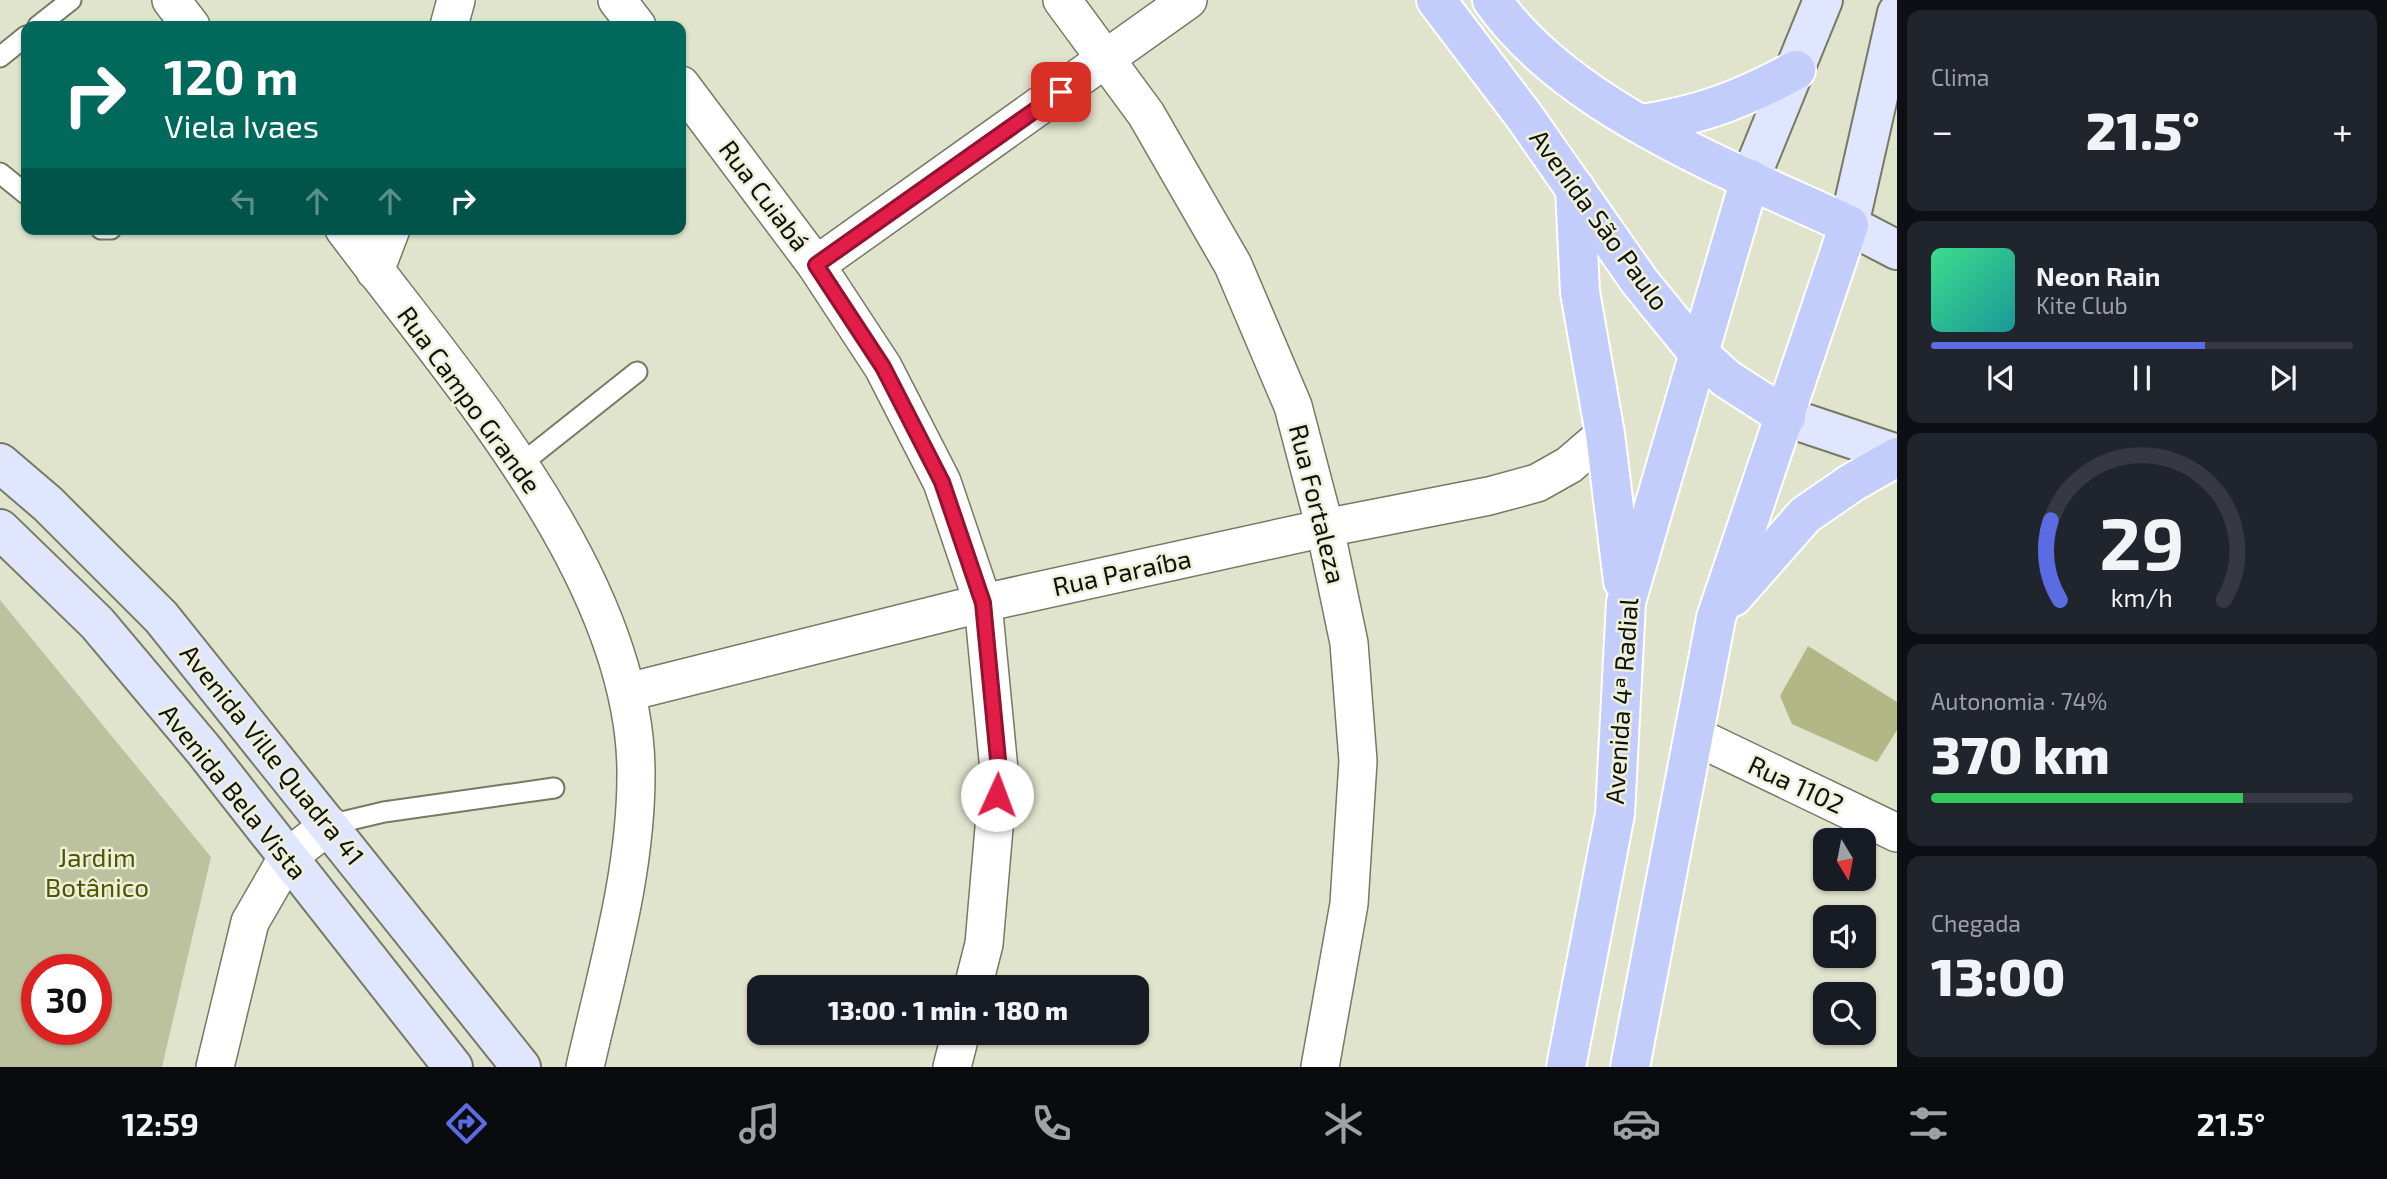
<!DOCTYPE html>
<html lang="pt">
<meta charset="utf-8">
<style>
:root{--surface:#171b24;--page:#20242c;--text:#f1f3f6;--muted:#9ea1a6;--line:#363941;--accent:#5b6be2}
body{margin:0;font-family:"Exo 2",sans-serif;background:var(--page);color:var(--text);height:100vh;display:flex;flex-direction:column;font-size:26px;white-space:nowrap}
*{box-sizing:border-box;margin:0}
p{font-size:23px;color:var(--muted)}
.icon{flex:none;width:38px;height:38px;fill:none;stroke:currentColor;stroke-width:2;stroke-linecap:round;stroke-linejoin:round}
.map{position:relative;flex:1;overflow:hidden}
.drawer{display:flex;flex-direction:column;gap:10px;padding:10px;background:#0d0f14;width:490px}
.drawer>*{flex:none}
.banner{position:absolute;left:21px;top:21px;width:665px;height:214px;border-radius:14px;box-shadow:0 2px 5px #0004;background:#00695c;color:#fff;overflow:hidden}
.needle{width:46px;rotate:170deg}
.fabs{position:absolute;left:1813px;top:828px;display:grid;gap:14px}
.fabs a{display:grid;place-items:center;width:63px;height:63px;border-radius:14px;background:var(--surface);box-shadow:0 2px 5px #0004;font-size:35px}
.speed{position:absolute;left:21px;top:954px;display:flex;gap:14px;font-size:35px;font-weight:700;text-align:center}
.speed>*{display:grid;place-content:center;width:91px;height:91px;border-radius:50%;background:var(--surface);box-shadow:0 2px 5px #0004;line-height:1}
.speed .limit{border:10px solid #d22;background:#fff;color:#111}
.pin{position:absolute;display:grid;place-items:center;width:60px;height:60px;color:#fff;margin:-30px;border-radius:14px;box-shadow:0 4px 10px #0006}
.me{position:absolute;width:77px;margin:-38px;rotate:2deg;stroke-linejoin:round;filter:drop-shadow(0 0 5px #0008)}
.turn{display:flex;align-items:center;gap:24px;height:147px;padding:0 28px;font-size:32px}
.turn .icon{width:91px;height:91px;stroke-width:2.5}
.turn b{display:block;font-size:49px;line-height:60px}
.lanes{display:flex;align-items:center;height:66px;padding:0 28px;background:#0003;justify-content:center;gap:35px;direction:ltr}
.lanes .off{opacity:.35}
.big{font-size:52px;font-weight:800;line-height:1.1}
.drawer .tile{flex:1;display:flex;flex-direction:column;justify-content:center;gap:10px;min-width:0;padding:0 24px;border-radius:14px;background:var(--page)}
.drawer .dial{align-items:center;gap:0}
.dial svg{height:182px;overflow:visible;fill:none;stroke:var(--line);stroke-width:7;stroke-linecap:round;text-anchor:middle}
.dial text{fill:var(--text);stroke:none}
.song{display:flex;align-items:center;gap:21px}
.cover{width:84px;height:84px;border-radius:10px;background:linear-gradient(135deg,hsl(150 70% 55%),hsl(180 70% 35%))}
.played{height:7px;border-radius:4px;background:linear-gradient(90deg,var(--accent) 65%,var(--line) 65%)}
.keys{display:flex;justify-content:space-around;direction:ltr}
.heat{display:flex;justify-content:space-between;align-items:center;font-size:38px;direction:ltr}
.charge{height:10px;border-radius:5px;background:linear-gradient(90deg,#34c759 74%,var(--line) 0)}
.trip{position:absolute;left:747px;top:975px;width:402px;height:70px;border-radius:14px;background:var(--surface);box-shadow:0 2px 5px #0004;font-weight:800;line-height:70px;text-align:center}
.tabs{display:flex;height:112px;justify-content:space-around;align-items:center;background:#090b0e;color:var(--muted)}
.tabs .icon{width:49px;height:49px}
.tabs .active{color:var(--accent)}
.tabs b{font-size:32px;color:var(--text)}
main{display:flex;flex:1;min-height:0}
.map>svg:first-child{display:block}
</style>
<main>
<div class="map">
<svg width="1897" height="1067" viewBox="0 0 1897 1067">
<rect width="100%" height="100%" fill="#e1e4cd"/>
<!-- green -->
<path fill="#bcc19e" fill-rule="evenodd" d="M0,600L211,857L162,1067H0ZM37,970H96V1029H37Z"/>
<!-- building -->
<polygon fill="#b1b785" points="1808,646 1897,702 1897,730 1877,762 1792,724 1780,696"/>
<g fill="none" stroke-linecap="round" stroke-linejoin="round">
<defs>
<g id="lane">
<polyline points="38,26 71,0"/>
<polyline points="0,57 26,36"/>
<polyline points="0,173 26,194"/>
<polyline points="101,229 111,229"/>
<polyline points="521,464 637,372"/>
<polyline points="329,825 384,812 554,788"/>
</g>
<g id="street">
<polyline points="171,0 191,26"/>
<polyline points="617,0 637,26"/>
<polyline points="1062,0 1146,114 1233,265 1293,406 1325,528 1349,643 1358,761 1349,904 1320,1067"/>
<polyline points="449,26 456,0"/>
<polyline points="681,85 816,265 883,367 942,482 983,603 999,770 984,944 973,987"/>
<path d="M344,229C456,379 634,575 636,770C637,871 607,970 585,1067"/>
<polyline points="816,265 1188,0"/>
<polyline points="375,271 391,229"/>
<polyline points="628,692 983,603 1325,528 1489,496 1537,483 1569,465 1605,434"/>
<polyline points="1695,736 1897,833"/>
<polyline points="215,1067 250,922 287,858 329,825"/>
<polyline points="952,1067 961,1032"/>
</g>
<g id="secondary">
<polyline points="1897,13 1849,225 1897,250"/>
<polyline points="1750,179 1823,0"/>
<polyline points="1786,417 1897,454"/>
<polyline points="0,463 48,504 161,617 521,1067"/>
<polyline points="0,529 97,623 203,749 453,1067"/>
</g>
<g id="primary">
<polyline points="1436,0 1524,116 1640,282 1698,353 1727,379 1786,417"/>
<path d="M1492,0C1567,108 1733,171 1849,225L1716,618L1630,1067"/>
<path d="M1642,124C1701,115 1743,99 1796,70"/>
<polyline points="1575,188 1580,292 1605,434 1623,581"/>
<polyline points="1733,597 1805,515 1853,482 1897,457"/>
<polyline points="1566,1067 1615,814 1626,602 1750,179"/>
</g>
</defs>
<!-- lane casing -->
<use href="#lane" stroke="#767964" stroke-width="23"/>
<!-- street casing -->
<use href="#street" stroke="#767964" stroke-width="40"/>
<!-- secondary casing -->
<use href="#secondary" stroke="#767964" stroke-width="42"/>
<!-- primary casing -->
<use href="#primary" stroke="#fff" stroke-width="42"/>
<!-- lane -->
<use href="#lane" stroke="#fff" stroke-width="19"/>
<!-- street -->
<use href="#street" stroke="#fff" stroke-width="37"/>
<!-- secondary -->
<use href="#secondary" stroke="#e0e6fe" stroke-width="38"/>
<!-- primary -->
<use href="#primary" stroke="#c2cdfc" stroke-width="38"/>
</g>
<g fill="none" stroke-linecap="round" stroke-linejoin="round">
<defs>
<polyline id="route" points="997,795 999,770 983,603 942,482 883,367 816,265 1061,92"/>
</defs>
<!-- route casing -->
<use href="#route" stroke="#92132f" stroke-width="18"/>
<!-- route -->
<use href="#route" stroke="#e11d48" stroke-width="12"/>
</g>
<g text-anchor="middle" stroke-width="5" stroke-linejoin="round" paint-order="stroke">
<!-- street labels -->
<g font-size="26" fill="#101109" stroke="#eef1da">
<text transform="translate(764 196) rotate(53)" y="9">Rua Cuiabá</text>
<text transform="translate(1599 220) rotate(54)" y="9">Avenida São Paulo</text>
<text transform="translate(469 400) rotate(54)" y="9">Rua Campo Grande</text>
<text transform="translate(1317 504) rotate(76)" y="9">Rua Fortaleza</text>
<text transform="translate(1122 573) rotate(-12)" y="9">Rua Paraíba</text>
<text transform="translate(1622 701) rotate(-86)" y="9">Avenida 4ª Radial</text>
<text transform="translate(272 755) rotate(51)" y="9">Avenida Ville Quadra 41</text>
<text transform="translate(1796 785) rotate(25)" y="9">Rua 1102</text>
<text transform="translate(233 792) rotate(51)" y="9">Avenida Bela Vista</text>
</g>
<!-- park labels -->
<g font-size="26" fill="#505500" stroke="#eef1da">
<text x="97" y="867">Jardim<tspan x="97" dy="30">Botânico</tspan></text>
</g>
</g>
</svg>
<div class="fabs">
<a><svg class="needle" viewBox="-14 -14 28 28"><path d="M0-13l5 13h-10z" fill="#e53935"/><path d="M0 13l5-13h-10z" fill="#9ea1a6"/></svg></a>
<a><svg class="icon" aria-label="sound" viewBox="0 0 24 24"><path d="M4 9h4l5-4v14l-5-4H4zM17 9q2 3 0 6"/></svg></a>
<a><svg class="icon" aria-label="search" viewBox="0 0 24 24"><circle cx="10" cy="10" r="6"/><path d="M15 15l6 6"/></svg></a>
</div>
<div class="speed"><div class="limit">30</div></div>
<div class="pin" style="left:1061px;top:92px;background:#d93025"><svg class="icon" aria-label="arrive" viewBox="0 0 24 24"><path d="M6 21V4h12l-3 4 3 4H6"/></svg></div>
<svg class="me" style="left:997px;top:795px" viewBox="-20 -20 40 40"><circle r="19" fill="#fff"/><path d="M0-13L10 11 0 6-10 11z" fill="#e11d48"/></svg>
<div class="trip">13:00 · 1 min · 180 m</div>
<div class="banner">
<div class="turn"><svg class="icon" aria-label="right" viewBox="0 0 24 24"><path d="M7 20v-9h11M14 6l5 5-5 5"/></svg><div><b>120 m</b>Viela Ivaes</div></div>
<div class="lanes"><svg class="icon off" aria-label="left" viewBox="0 0 24 24"><path d="M17 20v-9H6M10 6l-5 5 5 5"/></svg><svg class="icon off" aria-label="ahead" viewBox="0 0 24 24"><path d="M12 20V5M6 11l6-6 6 6"/></svg><svg class="icon off" aria-label="ahead" viewBox="0 0 24 24"><path d="M12 20V5M6 11l6-6 6 6"/></svg><svg class="icon" aria-label="right" viewBox="0 0 24 24"><path d="M7 20v-9h11M14 6l5 5-5 5"/></svg></div>
</div>
</div>
<section class="drawer">
<div class="tile"><p>Clima</p>
<div class="heat"><a>−</a><b class="big">21.5°</b><a>+</a></div>
</div>
<div class="tile">
<div class="song"><i class="cover"></i><div><b>Neon Rain</b><p>Kite Club</p></div></div>
<div class="played"></div>
<div class="keys"><svg class="icon" aria-label="previous" viewBox="0 0 24 24"><path d="M18 5L8 12l10 7zM5 5v14"/></svg><svg class="icon" aria-label="pause" viewBox="0 0 24 24"><path d="M8 5v14M16 5v14"/></svg><svg class="icon" aria-label="next" viewBox="0 0 24 24"><path d="M6 5l10 7-10 7zM19 5v14"/></svg></div>
</div>
<div class="tile dial"><svg viewBox="0 0 100 80">
<path d="M14 69A42 42 0 1 1 86 69"/>
<path d="M14 69A42 42 0 0 1 10 34" stroke="#5b6be2"/>
<text x="50" y="56" font-size="32" font-weight="700">29</text>
<text x="50" y="72" font-size="11">km/h</text>
</svg></div>
<div class="tile"><p>Autonomia · 74%</p><b class="big">370 km</b><div class="charge"></div></div>
<div class="tile"><p>Chegada</p><b class="big">13:00</b></div>
</section>
</main>
<nav class="tabs">
<b>12:59</b>
<svg class="icon active" aria-label="directions" viewBox="0 0 24 24"><path d="M12 3l9 9-9 9-9-9zM9 14v-3h6M13 9l2 2-2 2"/></svg>
<svg class="icon" aria-label="music" viewBox="0 0 24 24"><path d="M9 18V5l10-2v13"/><circle cx="6" cy="18" r="3"/><circle cx="16" cy="16" r="3"/></svg>
<svg class="icon" aria-label="phone" viewBox="0 0 24 24"><path d="M5 4h4l2 5-3 2q2 4 5 5l2-3 5 2v4C11 20 4 13 5 4z"/></svg>
<svg class="icon" aria-label="climate" viewBox="0 0 24 24"><path d="M12 3v18M4 7l16 10M4 17L20 7"/></svg>
<svg class="icon" aria-label="car" viewBox="0 0 24 24"><path d="M5 17H2v-5l4-1 3-4h7l3 4 3 1v5h-3M9 17h6M6 11h13"/><circle cx="7" cy="17" r="2"/><circle cx="17" cy="17" r="2"/></svg>
<svg class="icon" aria-label="filters" viewBox="0 0 24 24"><path d="M4 7h16M4 17h16"/><circle cx="9" cy="7" r="2"/><circle cx="15" cy="17" r="2"/></svg>
<b>21.5°</b>
</nav>
